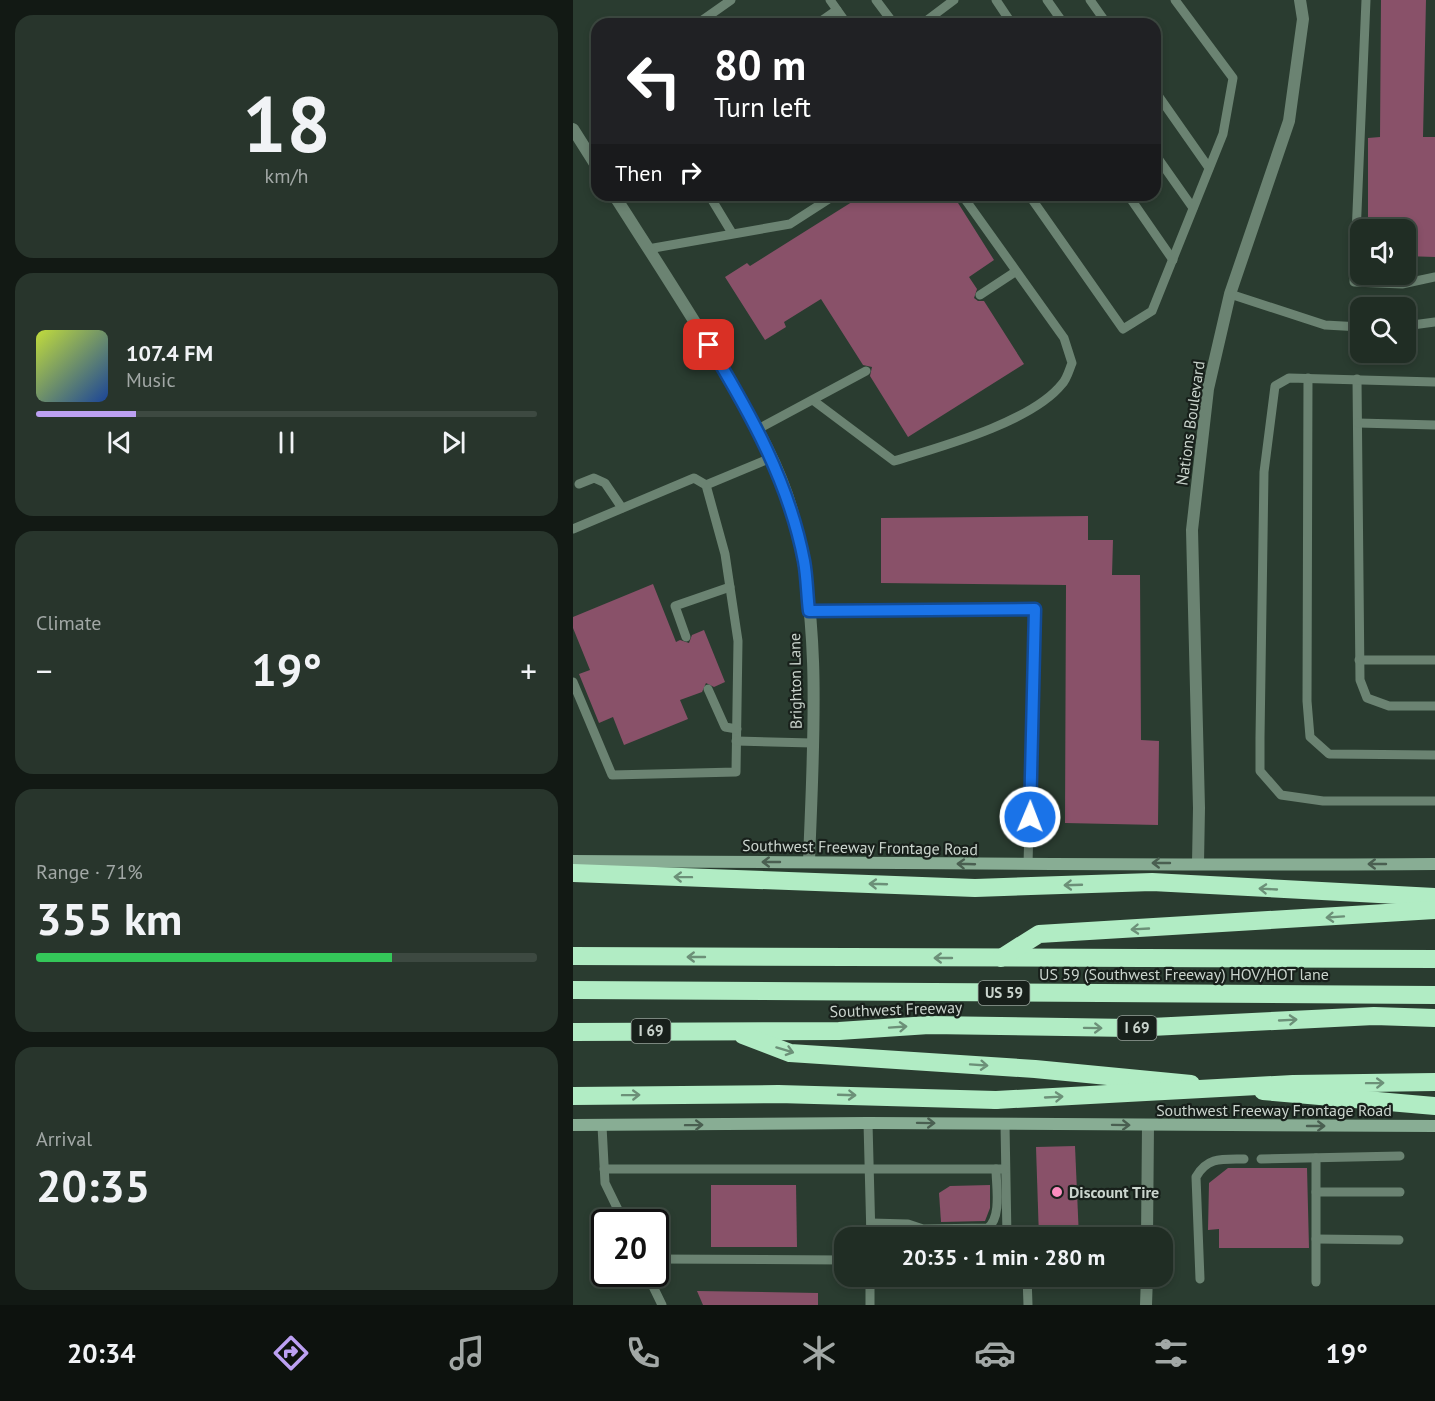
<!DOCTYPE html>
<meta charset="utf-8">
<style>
:root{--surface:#202d24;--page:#28352c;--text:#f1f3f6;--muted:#a2a8a6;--line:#3d4941;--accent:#bca0f2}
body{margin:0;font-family:"PT Sans",sans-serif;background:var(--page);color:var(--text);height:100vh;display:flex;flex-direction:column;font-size:22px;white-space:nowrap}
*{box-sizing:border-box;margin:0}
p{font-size:20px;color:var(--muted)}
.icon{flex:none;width:33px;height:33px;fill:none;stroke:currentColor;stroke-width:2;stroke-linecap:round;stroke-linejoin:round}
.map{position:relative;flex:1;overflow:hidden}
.drawer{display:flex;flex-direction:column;gap:15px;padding:15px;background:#121914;width:573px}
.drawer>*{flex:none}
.banner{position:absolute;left:18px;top:18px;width:570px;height:183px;border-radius:18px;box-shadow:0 3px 9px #0003,0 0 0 2px var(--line);background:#202124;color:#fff;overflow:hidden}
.controls{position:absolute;left:777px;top:219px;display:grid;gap:12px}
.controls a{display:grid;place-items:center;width:66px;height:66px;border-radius:12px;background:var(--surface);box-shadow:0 3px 9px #0003,0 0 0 2px var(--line);font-size:30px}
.speed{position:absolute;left:18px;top:1209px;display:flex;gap:12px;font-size:30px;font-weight:700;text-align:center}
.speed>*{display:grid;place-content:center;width:78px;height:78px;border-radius:50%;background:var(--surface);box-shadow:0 3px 9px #0003,0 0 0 2px var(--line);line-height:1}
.speed .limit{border:3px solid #111;border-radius:9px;background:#fff;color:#111}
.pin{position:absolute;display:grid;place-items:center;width:51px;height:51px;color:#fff;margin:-26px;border-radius:12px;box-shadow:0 3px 9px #0006}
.me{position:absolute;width:66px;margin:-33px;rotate:1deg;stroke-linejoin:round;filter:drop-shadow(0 0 4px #0008)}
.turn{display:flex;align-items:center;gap:21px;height:126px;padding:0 24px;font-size:27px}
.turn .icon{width:78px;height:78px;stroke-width:2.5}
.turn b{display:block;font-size:42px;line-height:51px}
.then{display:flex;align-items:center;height:57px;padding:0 24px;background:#0003;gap:12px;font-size:22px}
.big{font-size:45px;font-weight:800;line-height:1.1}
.drawer .tile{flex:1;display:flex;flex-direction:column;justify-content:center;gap:9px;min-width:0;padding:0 21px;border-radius:18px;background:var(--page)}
.drawer .dial{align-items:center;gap:0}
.dial b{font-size:78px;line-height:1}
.song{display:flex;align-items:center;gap:18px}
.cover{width:72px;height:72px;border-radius:9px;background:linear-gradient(135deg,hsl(70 70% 55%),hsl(220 70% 35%))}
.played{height:6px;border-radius:3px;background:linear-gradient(90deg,var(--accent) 20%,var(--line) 20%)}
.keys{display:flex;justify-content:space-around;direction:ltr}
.heat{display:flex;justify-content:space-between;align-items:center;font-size:33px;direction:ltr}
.charge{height:9px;border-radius:4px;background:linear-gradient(90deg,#34c759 71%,var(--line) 0)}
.trip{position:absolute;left:261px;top:1227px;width:339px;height:60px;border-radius:18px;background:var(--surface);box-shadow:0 3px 9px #0003,0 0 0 2px var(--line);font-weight:800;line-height:60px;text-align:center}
.menu{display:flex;height:96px;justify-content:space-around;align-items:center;background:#0d120e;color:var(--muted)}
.menu .icon{width:42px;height:42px}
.menu .current{color:var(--accent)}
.menu b{font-size:27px;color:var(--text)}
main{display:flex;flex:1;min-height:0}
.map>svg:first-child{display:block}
</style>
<main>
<section class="drawer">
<div class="tile dial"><b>18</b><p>km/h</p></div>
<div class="tile">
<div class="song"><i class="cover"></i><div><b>107.4 FM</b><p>Music</p></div></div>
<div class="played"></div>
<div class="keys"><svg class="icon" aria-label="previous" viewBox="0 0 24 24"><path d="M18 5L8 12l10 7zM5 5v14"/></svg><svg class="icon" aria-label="pause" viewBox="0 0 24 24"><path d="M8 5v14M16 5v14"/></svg><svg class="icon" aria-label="next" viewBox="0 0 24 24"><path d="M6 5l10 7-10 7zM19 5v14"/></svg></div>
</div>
<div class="tile"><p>Climate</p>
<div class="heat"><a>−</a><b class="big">19°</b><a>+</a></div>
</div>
<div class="tile"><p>Range · 71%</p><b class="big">355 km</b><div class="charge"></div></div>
<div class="tile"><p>Arrival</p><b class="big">20:35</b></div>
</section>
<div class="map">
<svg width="862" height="1305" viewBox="0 0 862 1305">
<rect width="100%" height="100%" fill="#2a3c30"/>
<!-- building -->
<g fill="#895169">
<polygon points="808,0 853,0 850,137 862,137 862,257 832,256 832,230 795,230 795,138 807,137"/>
<polygon points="290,195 380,195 421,260 396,277 404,289 401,298 405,301 411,301 451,364 335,437 297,376 299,367 290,365 248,299 211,322 213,327 192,340 152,277 174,263 177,266"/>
<polygon points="515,516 515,540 540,540 539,575 567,575 568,740 586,741 585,825 492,823 493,585 308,583 308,518"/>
<polygon points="80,584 103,642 107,640 116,643 119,635 131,630 152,682 141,687 133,683 129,692 107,700 115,719 51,745 40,717 26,723 6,674 17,670 0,628 0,617"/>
<polygon points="502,1146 506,1238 466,1238 463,1147"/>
<polygon points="655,1168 734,1168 736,1248 646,1248 646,1229 635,1230 636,1183"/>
<polygon points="138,1185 223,1185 224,1247 138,1247"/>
<polygon points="417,1185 417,1208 412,1221 368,1222 366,1193 377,1186"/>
<polygon points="124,1291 245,1293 245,1305 130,1305"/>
</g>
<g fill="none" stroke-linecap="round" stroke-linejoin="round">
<!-- service -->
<g stroke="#6b8372" stroke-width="9">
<polyline points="257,0 274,24"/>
<polyline points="303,0 321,24"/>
<polyline points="423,0 439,24"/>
<polyline points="474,0 491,24"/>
<polyline points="517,0 534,24"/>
<polyline points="793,0 781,282 829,284 862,277"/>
<polyline points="124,24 158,0"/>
<polyline points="244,24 264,10"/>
<polyline points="349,24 381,0"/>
<polyline points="582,91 636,168"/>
<polyline points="582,154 620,208"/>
<polyline points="136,195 159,233"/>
<polyline points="456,195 550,329 579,311 650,134 660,78 602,0"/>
<polyline points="555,195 600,260"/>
<polyline points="75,249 217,224 262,195"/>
<polyline points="657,294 752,325 788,327"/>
<polyline points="407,295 442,272"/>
<polyline points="832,326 862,322"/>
<polyline points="735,378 734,701 737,737 756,754 862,755"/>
<polyline points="784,379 787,680 794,698 816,706 862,706"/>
<polyline points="862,382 716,378 702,386 691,472 687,738 687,771 708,795 750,801 862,801"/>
<path d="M241,401L321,461C367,447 459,422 489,384C494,379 496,370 499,363L491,338L389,195"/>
<polyline points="785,423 862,425"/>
<polyline points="185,429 293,371"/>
<polyline points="6,484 21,478 32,483 49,508"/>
<polyline points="133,485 198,458"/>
<polyline points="0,529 121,478 133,485 152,554 165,641 163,772 39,775 0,682"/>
<polyline points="236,611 462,609 455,864"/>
<polyline points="113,637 102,606 157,587"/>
<polyline points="786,660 862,660"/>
<polyline points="135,689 152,727 164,729"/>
<polyline points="163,741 239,743"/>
<polyline points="295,1123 298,1238"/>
<polyline points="432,1124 434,1238"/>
<polyline points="29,1126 32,1183 51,1222"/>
<polyline points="688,1159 827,1156"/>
<polyline points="31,1169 432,1169"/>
<polyline points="743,1192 827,1192"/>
<path d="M298,1223L335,1224L350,1229L415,1228C429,1216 423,1186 423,1169"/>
<polyline points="743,1239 826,1240"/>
<polyline points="82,1259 272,1260"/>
<polyline points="74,1274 89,1305"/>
<polyline points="454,1276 455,1305"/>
<path d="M627,1279L623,1177C634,1157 649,1159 671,1159"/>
<polyline points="743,1282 743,1158"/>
<polyline points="297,1305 297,1276"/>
</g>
<!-- minor -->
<g stroke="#6b8372" stroke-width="12">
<polyline points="0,129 24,167"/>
<path d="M41,195C80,256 120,317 157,380C180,420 206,464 219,510C250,624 240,746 236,862"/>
<polyline points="625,863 626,808 619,530 635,389 657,294 716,121 730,19 727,0"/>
</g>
<!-- tertiary -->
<g stroke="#6b8372" stroke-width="12">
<polyline points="574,1238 575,1125"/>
<polyline points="573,1305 574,1276"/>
</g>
<!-- secondary -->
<g stroke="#88ad94" stroke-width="12">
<path d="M0,861C287,862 575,866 862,864"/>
<polyline points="0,1125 295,1123 862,1126"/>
</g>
<!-- motorway -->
<g stroke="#b1ecc4" stroke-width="18">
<polyline points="0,873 402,888 579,882 862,897"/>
<polyline points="0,956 862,959"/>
<polyline points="428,958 466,934 862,910"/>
<polyline points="0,990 862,995"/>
<polyline points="0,1032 266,1031 356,1025 558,1028 801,1016 862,1018"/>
<polyline points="170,1035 217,1053 462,1069 618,1084"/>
<polyline points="690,1091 862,1106"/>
<polyline points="0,1096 205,1094 423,1100"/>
</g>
<!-- motorway-bridge -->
<polyline stroke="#b1ecc4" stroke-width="18" points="423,1100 720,1084 862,1082"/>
</g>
<!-- one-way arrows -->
<defs><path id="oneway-shaft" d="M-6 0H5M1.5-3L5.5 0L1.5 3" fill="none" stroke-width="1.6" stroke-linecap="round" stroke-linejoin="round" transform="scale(1.5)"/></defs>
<g stroke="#4a5f51">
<use href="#oneway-shaft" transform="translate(198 862) rotate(-180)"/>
<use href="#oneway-shaft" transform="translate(588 863) rotate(180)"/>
<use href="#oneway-shaft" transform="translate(393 864) rotate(-178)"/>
<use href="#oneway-shaft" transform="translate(804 864) rotate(180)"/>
<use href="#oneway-shaft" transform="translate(353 1123) rotate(1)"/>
<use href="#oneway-shaft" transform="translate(121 1125) rotate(-1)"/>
<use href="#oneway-shaft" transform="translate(548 1125) rotate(1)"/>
<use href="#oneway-shaft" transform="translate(743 1126)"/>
</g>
<g stroke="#6c9078">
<use href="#oneway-shaft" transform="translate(110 877) rotate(-179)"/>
<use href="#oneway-shaft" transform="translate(305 884) rotate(-178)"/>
<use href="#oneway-shaft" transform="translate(500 885) rotate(178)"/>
<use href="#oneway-shaft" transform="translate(695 889) rotate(-177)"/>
<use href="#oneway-shaft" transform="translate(762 917) rotate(176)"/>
<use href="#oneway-shaft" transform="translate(567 929) rotate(177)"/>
<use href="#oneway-shaft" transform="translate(123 957) rotate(-180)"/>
<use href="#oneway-shaft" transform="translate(370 958) rotate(-180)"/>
<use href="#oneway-shaft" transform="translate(715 1020) rotate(-3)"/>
<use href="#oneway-shaft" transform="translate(325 1027) rotate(-4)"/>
<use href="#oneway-shaft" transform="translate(520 1028) rotate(1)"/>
<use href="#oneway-shaft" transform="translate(212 1050) rotate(17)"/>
<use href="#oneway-shaft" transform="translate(406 1065) rotate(4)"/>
<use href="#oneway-shaft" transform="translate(802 1083) rotate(-1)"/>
<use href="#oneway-shaft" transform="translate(58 1095) rotate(-1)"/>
<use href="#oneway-shaft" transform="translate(274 1095) rotate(2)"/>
<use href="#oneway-shaft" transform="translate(481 1097) rotate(-3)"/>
</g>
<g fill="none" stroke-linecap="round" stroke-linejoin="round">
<defs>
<path id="route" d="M136,345C177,413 216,482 231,561C234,577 234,595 236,611L462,609L457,817"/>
</defs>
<!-- route casing -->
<use href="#route" stroke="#114b97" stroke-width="15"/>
<!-- route -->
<use href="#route" stroke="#1a73e8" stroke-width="10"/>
</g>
<!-- markers -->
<circle fill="#fd8ec0" stroke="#18201b" stroke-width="2" cx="484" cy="1192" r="6"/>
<g text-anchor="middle" stroke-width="4.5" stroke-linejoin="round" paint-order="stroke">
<!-- shield labels -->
<g fill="#18201b" stroke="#959e98" stroke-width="1.5">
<rect x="405.5" y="981" width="51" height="24" rx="4.5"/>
<rect x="544.5" y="1016" width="39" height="24" rx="4.5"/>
<rect x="58.5" y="1019" width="39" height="24" rx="4.5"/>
</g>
<g font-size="15" font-weight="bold" fill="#cad4cd">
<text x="431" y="998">US 59</text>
<text x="564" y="1033">I 69</text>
<text x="78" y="1036">I 69</text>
</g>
<!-- street labels -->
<g font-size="16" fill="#cad4cd" stroke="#18201b">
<text transform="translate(617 423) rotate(-82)" y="6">Nations Boulevard</text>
<text transform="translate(222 681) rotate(-91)" y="6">Brighton Lane</text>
<text transform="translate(287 847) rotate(1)" y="6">Southwest Freeway Frontage Road</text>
<text x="611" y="980">US 59 (Southwest Freeway) HOV/HOT lane</text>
<text transform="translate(323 1009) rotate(-2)" y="6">Southwest Freeway</text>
<text x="701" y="1116">Southwest Freeway Frontage Road</text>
</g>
<!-- poi labels -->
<g font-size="16" font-weight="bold" fill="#cad4cd" stroke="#18201b" text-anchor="start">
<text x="496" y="1198">Discount Tire</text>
</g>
</g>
</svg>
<div class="controls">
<a><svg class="icon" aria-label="sound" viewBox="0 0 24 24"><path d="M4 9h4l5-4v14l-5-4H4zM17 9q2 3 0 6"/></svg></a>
<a><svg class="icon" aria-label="search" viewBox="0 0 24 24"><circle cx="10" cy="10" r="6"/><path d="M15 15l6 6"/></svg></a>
</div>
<div class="speed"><div class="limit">20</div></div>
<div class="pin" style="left:136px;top:345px;background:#d93025"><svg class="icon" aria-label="arrive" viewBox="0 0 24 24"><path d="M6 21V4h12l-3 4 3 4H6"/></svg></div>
<svg class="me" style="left:457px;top:817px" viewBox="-20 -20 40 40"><circle r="17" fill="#1a73e8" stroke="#fff" stroke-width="3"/><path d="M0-11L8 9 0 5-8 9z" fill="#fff"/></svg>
<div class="trip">20:35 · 1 min · 280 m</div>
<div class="banner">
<div class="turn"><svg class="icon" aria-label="left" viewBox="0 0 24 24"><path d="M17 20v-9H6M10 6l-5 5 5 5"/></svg><div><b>80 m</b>Turn left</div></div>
<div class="then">Then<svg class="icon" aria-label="right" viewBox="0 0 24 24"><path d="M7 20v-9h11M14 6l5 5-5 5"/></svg></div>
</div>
</div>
</main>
<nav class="menu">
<b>20:34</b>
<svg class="icon current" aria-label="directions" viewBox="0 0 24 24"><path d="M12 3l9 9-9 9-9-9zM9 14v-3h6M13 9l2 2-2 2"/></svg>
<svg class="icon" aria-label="music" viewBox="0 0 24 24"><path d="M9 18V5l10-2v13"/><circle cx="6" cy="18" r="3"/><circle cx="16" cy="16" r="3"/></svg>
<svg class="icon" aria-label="phone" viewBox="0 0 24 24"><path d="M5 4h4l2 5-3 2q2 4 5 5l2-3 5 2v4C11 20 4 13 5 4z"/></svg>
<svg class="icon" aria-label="climate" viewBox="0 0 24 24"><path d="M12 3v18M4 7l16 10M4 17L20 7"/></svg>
<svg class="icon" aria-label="car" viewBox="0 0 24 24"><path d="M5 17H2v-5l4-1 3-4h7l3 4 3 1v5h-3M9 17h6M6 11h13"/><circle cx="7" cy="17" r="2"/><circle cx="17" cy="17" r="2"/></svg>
<svg class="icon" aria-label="filters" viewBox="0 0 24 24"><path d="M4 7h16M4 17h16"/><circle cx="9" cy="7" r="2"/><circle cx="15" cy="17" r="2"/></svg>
<b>19°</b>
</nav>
